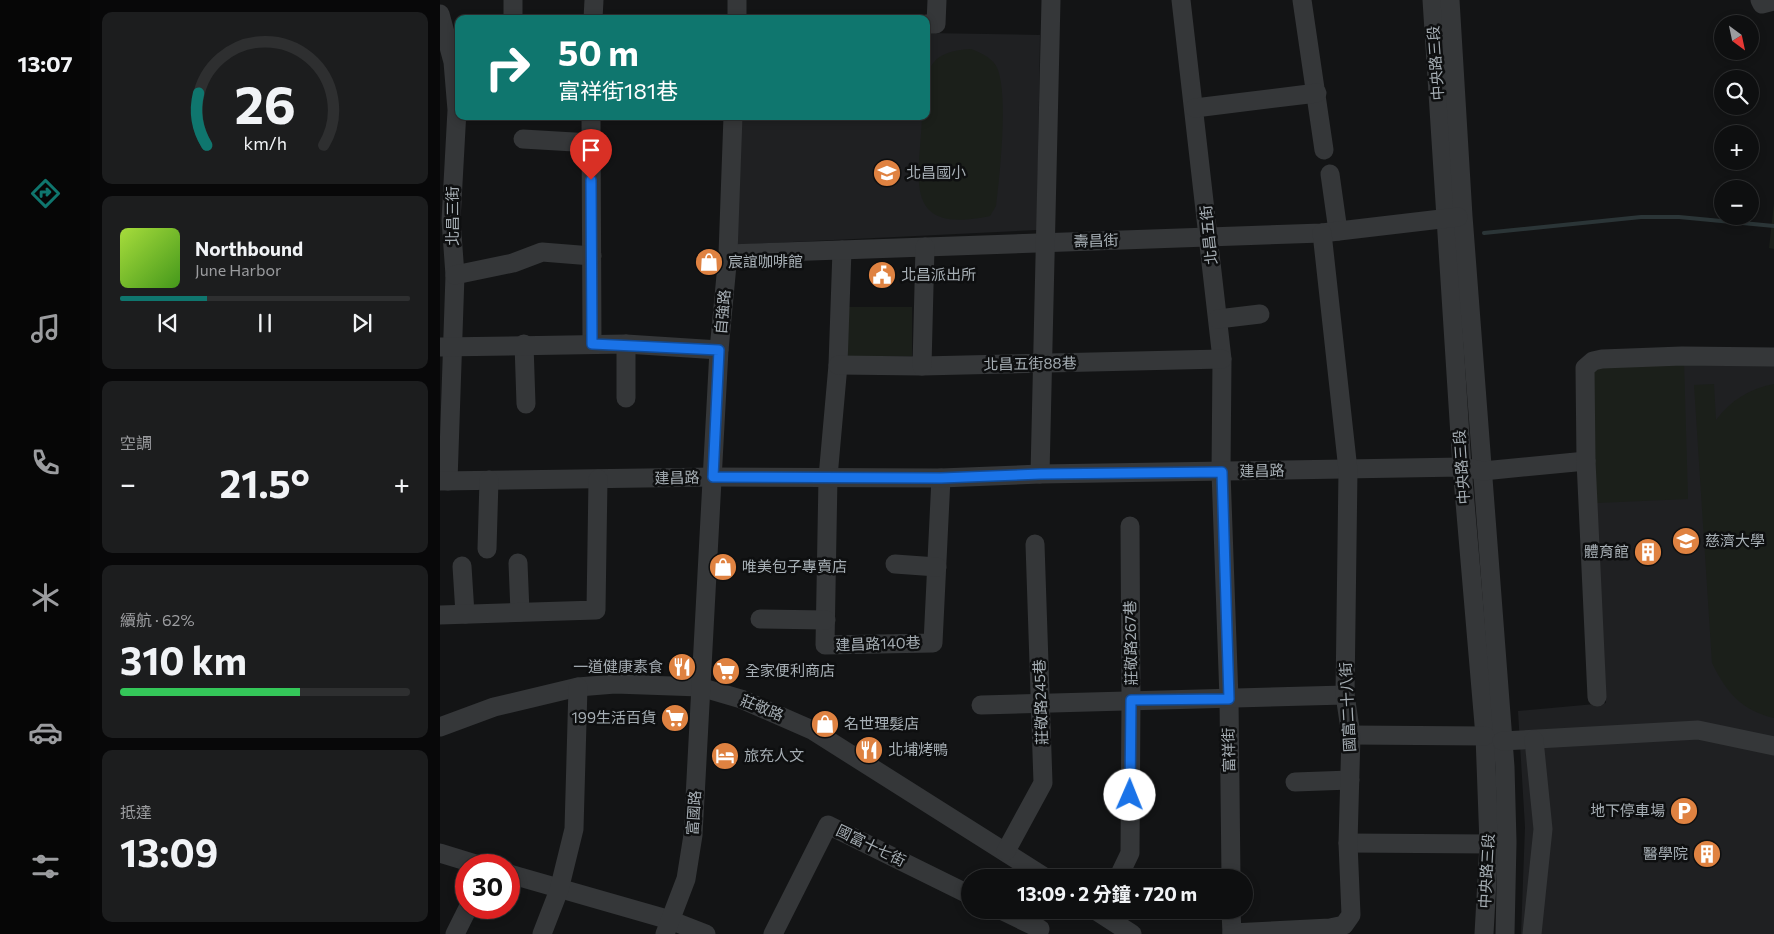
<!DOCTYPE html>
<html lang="zh-TW">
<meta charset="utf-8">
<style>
:root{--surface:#0e0f10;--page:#1c1d1e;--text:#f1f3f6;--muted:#9b9c9f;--line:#2e2f30;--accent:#0f766e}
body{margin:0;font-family:Commissioner,"Noto Sans TC",sans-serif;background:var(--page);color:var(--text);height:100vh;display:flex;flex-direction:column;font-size:19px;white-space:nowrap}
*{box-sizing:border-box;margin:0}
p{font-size:16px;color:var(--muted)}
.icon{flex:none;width:28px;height:28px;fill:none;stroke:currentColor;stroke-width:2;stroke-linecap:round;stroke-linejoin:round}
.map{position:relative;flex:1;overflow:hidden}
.side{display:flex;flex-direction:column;gap:12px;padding:12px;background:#080809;width:350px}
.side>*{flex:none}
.top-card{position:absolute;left:15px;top:15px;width:475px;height:105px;border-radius:10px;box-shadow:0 2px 8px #0003,0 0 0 1px var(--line);background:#0f766e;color:#fff;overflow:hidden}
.needle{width:32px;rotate:147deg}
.tools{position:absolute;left:1274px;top:15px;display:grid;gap:10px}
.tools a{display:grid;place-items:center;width:45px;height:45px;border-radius:50%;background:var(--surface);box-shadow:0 2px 8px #0003,0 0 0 1px var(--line);font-size:25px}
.speed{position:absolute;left:15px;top:854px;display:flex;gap:10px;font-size:25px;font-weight:700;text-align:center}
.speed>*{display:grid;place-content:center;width:65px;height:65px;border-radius:50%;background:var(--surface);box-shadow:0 2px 8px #0003,0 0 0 1px var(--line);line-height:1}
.speed .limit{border:8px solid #d22;background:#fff;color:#111}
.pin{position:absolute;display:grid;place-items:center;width:42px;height:42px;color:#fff;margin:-51px -21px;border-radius:50% 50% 50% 0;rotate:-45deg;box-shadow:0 0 5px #0007}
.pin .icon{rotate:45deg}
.me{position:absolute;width:55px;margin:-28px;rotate:1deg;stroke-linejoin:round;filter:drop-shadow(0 0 4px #0008)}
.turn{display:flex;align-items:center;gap:18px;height:105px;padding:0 20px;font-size:22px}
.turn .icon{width:65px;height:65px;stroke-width:2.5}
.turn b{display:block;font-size:35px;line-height:42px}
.big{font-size:38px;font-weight:700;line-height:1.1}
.side .card{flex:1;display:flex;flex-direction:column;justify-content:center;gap:8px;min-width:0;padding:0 18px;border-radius:10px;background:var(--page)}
.side .dial{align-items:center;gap:0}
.dial svg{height:130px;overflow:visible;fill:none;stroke:var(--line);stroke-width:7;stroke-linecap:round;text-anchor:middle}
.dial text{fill:var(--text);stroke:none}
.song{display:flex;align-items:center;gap:15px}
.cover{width:60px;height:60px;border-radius:8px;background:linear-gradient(135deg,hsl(80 70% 55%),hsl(100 70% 35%))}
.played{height:5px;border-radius:2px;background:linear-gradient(90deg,var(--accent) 30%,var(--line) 30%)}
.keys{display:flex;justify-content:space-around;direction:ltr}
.heat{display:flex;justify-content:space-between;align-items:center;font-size:28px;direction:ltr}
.charge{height:8px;border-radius:4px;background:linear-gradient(90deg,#34c759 62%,var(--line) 0)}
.trip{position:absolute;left:521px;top:869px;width:292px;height:50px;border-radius:25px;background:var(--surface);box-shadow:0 2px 8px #0003,0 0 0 1px var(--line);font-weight:700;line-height:50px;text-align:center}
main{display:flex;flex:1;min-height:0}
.menu{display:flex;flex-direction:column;width:90px;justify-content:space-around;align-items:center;background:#060606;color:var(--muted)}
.menu .icon{width:35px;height:35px}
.menu .active{color:var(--accent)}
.menu b{font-size:22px;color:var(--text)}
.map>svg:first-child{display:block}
</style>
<main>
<nav class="menu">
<b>13:07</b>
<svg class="icon active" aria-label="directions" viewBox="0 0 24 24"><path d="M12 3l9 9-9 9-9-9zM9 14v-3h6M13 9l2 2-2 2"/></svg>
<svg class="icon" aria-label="music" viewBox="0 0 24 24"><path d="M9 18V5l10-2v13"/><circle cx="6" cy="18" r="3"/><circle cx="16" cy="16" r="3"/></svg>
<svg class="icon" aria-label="phone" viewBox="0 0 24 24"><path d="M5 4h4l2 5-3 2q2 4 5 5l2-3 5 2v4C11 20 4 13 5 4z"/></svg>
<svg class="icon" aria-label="climate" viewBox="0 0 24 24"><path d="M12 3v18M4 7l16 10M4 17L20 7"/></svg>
<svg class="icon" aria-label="car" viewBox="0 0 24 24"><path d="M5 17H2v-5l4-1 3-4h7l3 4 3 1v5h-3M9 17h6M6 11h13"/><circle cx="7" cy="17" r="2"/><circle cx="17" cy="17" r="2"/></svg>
<svg class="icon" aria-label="filters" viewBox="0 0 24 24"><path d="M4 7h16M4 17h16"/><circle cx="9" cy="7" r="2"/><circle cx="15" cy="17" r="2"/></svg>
</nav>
<section class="side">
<div class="card dial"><svg viewBox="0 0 100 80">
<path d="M14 69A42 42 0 1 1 86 69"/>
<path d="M14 69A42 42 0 0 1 9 37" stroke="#0f766e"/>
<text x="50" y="56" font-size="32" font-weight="700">26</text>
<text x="50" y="72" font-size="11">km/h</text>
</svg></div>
<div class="card">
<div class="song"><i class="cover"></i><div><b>Northbound</b><p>June Harbor</p></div></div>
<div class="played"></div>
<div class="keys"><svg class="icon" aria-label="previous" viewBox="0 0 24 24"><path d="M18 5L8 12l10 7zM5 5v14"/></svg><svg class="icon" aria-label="pause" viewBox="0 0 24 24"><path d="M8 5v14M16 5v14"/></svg><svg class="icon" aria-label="next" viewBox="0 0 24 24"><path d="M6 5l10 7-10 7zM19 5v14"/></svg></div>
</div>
<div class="card"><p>空調</p>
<div class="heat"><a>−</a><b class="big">21.5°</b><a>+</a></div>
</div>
<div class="card"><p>續航 · 62%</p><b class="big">310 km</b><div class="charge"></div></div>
<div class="card"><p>抵達</p><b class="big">13:09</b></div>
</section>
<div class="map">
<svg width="1334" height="934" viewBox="0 0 1334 934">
<rect width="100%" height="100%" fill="#131415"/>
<!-- built -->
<g fill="#1f2022">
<polygon points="486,33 600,35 597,230 293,245 298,116 486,116"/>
<polygon points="1334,363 1334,934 1081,934 1085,827 1078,711 1166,703 1150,379 1161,365"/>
</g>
<!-- green -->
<g fill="#1b1f1a">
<path d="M531,49C541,53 554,58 558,70C568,99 560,173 556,206L550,216C460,235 480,178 482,116H486C486,75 482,52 531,49Z"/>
<polygon points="1334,203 1334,249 1329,248"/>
<rect x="408" y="307" width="64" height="49"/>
<polygon points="1244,361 1248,499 1156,503 1152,372 1154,368"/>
<path d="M1274,384L1276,420C1290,401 1310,388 1334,384V718C1301,710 1287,693 1272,663L1254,385Z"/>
</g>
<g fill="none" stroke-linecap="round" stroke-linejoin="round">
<!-- stream -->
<polyline stroke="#2b3537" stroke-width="4" points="1044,233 1201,217 1239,217 1334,226"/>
<!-- minor -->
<g stroke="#353739" stroke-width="19">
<polyline points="73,0 73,19"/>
<polyline points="741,0 782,359 781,472 789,699 791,878"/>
<polyline points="862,0 884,150"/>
<polyline points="992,0 1022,467 1045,736 1049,844 1044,934"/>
<polyline points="1010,0 1023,216 1065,767 1067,842 1065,934"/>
<polyline points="1320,0 1322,4 1334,1"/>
<polyline points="0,14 13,62 17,110 11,220 15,275 8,481"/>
<polyline points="153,19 154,0"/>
<polyline points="297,19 297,0"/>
<polyline points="486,24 496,24 497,0"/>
<polyline points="755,108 877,93"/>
<polyline points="151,116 152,344"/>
<polyline points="83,139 151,143"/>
<polyline points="890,174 898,231"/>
<polyline points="402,250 398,365 388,477 385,645 493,643 501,478"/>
<polyline points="288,254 882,233 1018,217"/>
<polyline points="15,275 73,263 102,252 152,256"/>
<polyline points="778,319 820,314"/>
<polyline points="84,344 86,404"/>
<polyline points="1,347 186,344 279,350"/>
<polyline points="398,365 482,366 782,359"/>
<polyline points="482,366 485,247"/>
<polyline points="186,398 186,344"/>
<polyline points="600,474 611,0"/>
<polyline points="0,481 273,477 501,478 600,474 1022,467 1043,471 1146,461"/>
<polyline points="47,549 49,480"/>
<polyline points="78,563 80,612"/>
<polyline points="455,564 497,567"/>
<polyline points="22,566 25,614"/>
<polyline points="0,615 156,610 158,479"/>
<polyline points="320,619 386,620"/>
<polyline points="1157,697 1146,461 1145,368 1153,361 1162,359 1242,356 1334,357"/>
<polyline points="541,705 905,695"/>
<polyline points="0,727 54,707 138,687 175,684 260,687 301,699 372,730 606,878"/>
<polyline points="911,735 1045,736"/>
<polyline points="1062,741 1258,730 1334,746"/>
<polyline points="855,782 910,780"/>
<polyline points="908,843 1049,844"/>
<polyline points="566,851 603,783 595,544"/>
<polyline points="0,853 39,865"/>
<polyline points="69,874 230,920 266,934"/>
<polyline points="678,878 690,853 691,700 690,526"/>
<polyline points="561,910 600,929 598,934"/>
<polyline points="655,910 692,934"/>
<polyline points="791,910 792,934"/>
<polyline points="792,933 890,928 904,925 911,915 908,843 911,735 905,695 908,470 882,233"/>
<polyline points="15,934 28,908"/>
<polyline points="102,934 119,890 134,829 138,687"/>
<polyline points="225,934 246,879 253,835 279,350 288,254 293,116"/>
<polyline points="333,934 388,825 530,895"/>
<polyline points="1092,934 1103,829 1094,740"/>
</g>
</g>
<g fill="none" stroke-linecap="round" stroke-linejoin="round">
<defs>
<polyline id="route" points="151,180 152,344 279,350 273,477 501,478 600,474 782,472 789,699 691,700 690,795"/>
</defs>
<!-- route casing -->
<use href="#route" stroke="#114b97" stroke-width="12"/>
<!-- route -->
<use href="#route" stroke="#1a73e8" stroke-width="9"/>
</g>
<!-- icons -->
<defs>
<symbol id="school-disc" viewBox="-11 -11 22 22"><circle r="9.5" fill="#df8241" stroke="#0e0f10"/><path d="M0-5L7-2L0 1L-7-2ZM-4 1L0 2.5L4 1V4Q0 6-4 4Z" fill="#fff"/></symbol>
<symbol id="shop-disc" viewBox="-11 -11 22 22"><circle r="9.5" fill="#df8241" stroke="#0e0f10"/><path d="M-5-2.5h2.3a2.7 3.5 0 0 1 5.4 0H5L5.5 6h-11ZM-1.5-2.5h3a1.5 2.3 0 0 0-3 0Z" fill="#fff"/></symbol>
<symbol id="civic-disc" viewBox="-11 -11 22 22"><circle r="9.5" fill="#df8241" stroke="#0e0f10"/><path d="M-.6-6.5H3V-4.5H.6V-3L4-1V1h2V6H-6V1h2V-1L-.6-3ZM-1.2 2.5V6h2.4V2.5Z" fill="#fff"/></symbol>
<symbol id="university-disc" viewBox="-11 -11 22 22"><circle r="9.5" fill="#df8241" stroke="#0e0f10"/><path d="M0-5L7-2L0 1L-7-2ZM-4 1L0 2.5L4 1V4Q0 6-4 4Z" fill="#fff"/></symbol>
<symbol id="building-disc" viewBox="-11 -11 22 22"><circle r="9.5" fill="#df8241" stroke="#0e0f10"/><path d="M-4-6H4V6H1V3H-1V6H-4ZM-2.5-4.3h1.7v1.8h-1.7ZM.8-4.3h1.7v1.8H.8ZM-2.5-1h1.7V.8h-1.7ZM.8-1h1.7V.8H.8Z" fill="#fff"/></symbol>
<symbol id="restaurant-disc" viewBox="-11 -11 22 22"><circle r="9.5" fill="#df8241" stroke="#0e0f10"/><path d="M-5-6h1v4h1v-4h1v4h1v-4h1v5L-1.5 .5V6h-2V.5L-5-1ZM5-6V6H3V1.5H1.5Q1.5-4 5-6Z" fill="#fff"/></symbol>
<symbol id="supermarket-disc" viewBox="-11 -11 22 22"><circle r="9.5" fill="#df8241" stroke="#0e0f10"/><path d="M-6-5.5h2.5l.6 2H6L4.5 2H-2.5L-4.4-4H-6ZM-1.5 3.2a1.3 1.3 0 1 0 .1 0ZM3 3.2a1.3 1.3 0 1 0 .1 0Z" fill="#fff"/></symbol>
<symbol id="hotel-disc" viewBox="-11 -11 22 22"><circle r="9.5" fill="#df8241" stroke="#0e0f10"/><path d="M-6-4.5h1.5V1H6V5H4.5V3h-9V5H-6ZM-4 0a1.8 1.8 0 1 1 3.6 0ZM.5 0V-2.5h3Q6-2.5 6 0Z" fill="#fff"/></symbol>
<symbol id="parking-disc" viewBox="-11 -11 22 22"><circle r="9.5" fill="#df8241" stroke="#0e0f10"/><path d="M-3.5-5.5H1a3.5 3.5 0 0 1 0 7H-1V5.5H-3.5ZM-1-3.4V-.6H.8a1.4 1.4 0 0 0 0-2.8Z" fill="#fff"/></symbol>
</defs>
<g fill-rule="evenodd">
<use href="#school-disc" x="431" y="157" width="32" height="32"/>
<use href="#shop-disc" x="253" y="246" width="32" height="32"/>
<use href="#civic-disc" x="426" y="259" width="32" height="32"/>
<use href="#university-disc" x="1230" y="525" width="32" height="32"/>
<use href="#building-disc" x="1192" y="536" width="32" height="32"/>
<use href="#shop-disc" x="267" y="551" width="32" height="32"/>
<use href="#restaurant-disc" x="226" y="651" width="32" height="32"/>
<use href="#supermarket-disc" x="270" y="655" width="32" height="32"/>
<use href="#supermarket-disc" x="219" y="702" width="32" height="32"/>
<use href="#shop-disc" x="369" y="708" width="32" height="32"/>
<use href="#restaurant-disc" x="413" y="734" width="32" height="32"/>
<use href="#hotel-disc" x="269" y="740" width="32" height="32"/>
<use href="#parking-disc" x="1228" y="795" width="32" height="32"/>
<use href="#building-disc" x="1251" y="838" width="32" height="32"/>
</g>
<g text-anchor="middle" stroke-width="5" stroke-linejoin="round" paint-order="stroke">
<!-- street labels -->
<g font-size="15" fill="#a6aeb4" stroke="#0e0f10">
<text transform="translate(996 63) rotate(-94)" y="5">中央路三段</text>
<text transform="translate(13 216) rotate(-90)" y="5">北昌三街</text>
<text transform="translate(769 235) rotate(-96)" y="5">北昌五街</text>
<text transform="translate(656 241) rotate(-2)" y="5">壽昌街</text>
<text transform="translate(283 312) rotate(-85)" y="5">自強路</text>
<text transform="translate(590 364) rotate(-1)" y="5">北昌五街88巷</text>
<text transform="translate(1022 467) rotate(-94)" y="5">中央路三段</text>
<text transform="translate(822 471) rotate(-1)" y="5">建昌路</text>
<text transform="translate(237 478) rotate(-1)" y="5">建昌路</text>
<text transform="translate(691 643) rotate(-91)" y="5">莊敬路267巷</text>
<text transform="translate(438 644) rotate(-2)" y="5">建昌路140巷</text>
<text transform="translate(601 702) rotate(-92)" y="5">莊敬路245巷</text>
<text transform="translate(908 707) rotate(-93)" y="5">國富二十八街</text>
<text transform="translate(322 708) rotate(22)" y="5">莊敬路</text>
<text transform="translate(789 750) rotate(-91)" y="5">富祥街</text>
<text transform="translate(254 813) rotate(-86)" y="5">富國路</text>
<text transform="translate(431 846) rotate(26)" y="5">國富十七街</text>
<text transform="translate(1047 871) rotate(-87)" y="5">中央路三段</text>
</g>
<!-- poi labels -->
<g font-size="15" fill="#a6aeb4" stroke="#0e0f10" text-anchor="start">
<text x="466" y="178">北昌國小</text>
<text x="288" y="267">宸誼咖啡館</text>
<text x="461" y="280">北昌派出所</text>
<text x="1265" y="546">慈濟大學</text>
<text x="1189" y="557" text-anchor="end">體育館</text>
<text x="302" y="572">唯美包子專賣店</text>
<text x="223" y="672" text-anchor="end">一道健康素食</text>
<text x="305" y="676">全家便利商店</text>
<text x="216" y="723" text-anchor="end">199生活百貨</text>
<text x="404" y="729">名世理髮店</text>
<text x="448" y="755">北埔烤鴨</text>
<text x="304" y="761">旅充人文</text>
<text x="1225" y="816" text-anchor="end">地下停車場</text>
<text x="1248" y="859" text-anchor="end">醫學院</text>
</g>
</g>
</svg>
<div class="tools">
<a><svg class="needle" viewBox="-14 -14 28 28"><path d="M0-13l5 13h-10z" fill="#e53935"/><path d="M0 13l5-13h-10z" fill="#9b9c9f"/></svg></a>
<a><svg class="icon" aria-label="search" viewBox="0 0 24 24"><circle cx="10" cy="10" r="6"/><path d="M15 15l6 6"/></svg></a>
<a>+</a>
<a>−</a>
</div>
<div class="speed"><div class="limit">30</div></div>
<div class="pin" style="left:151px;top:180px;background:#d93025"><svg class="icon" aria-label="arrive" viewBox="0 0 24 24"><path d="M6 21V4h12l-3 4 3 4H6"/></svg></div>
<svg class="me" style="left:690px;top:795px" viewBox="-20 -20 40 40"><circle r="19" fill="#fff"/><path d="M0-13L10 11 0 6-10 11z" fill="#1a73e8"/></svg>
<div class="trip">13:09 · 2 分鐘 · 720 m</div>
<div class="top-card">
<div class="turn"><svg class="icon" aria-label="right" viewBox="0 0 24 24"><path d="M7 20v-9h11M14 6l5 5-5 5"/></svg><div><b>50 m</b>富祥街181巷</div></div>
</div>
</div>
</main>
